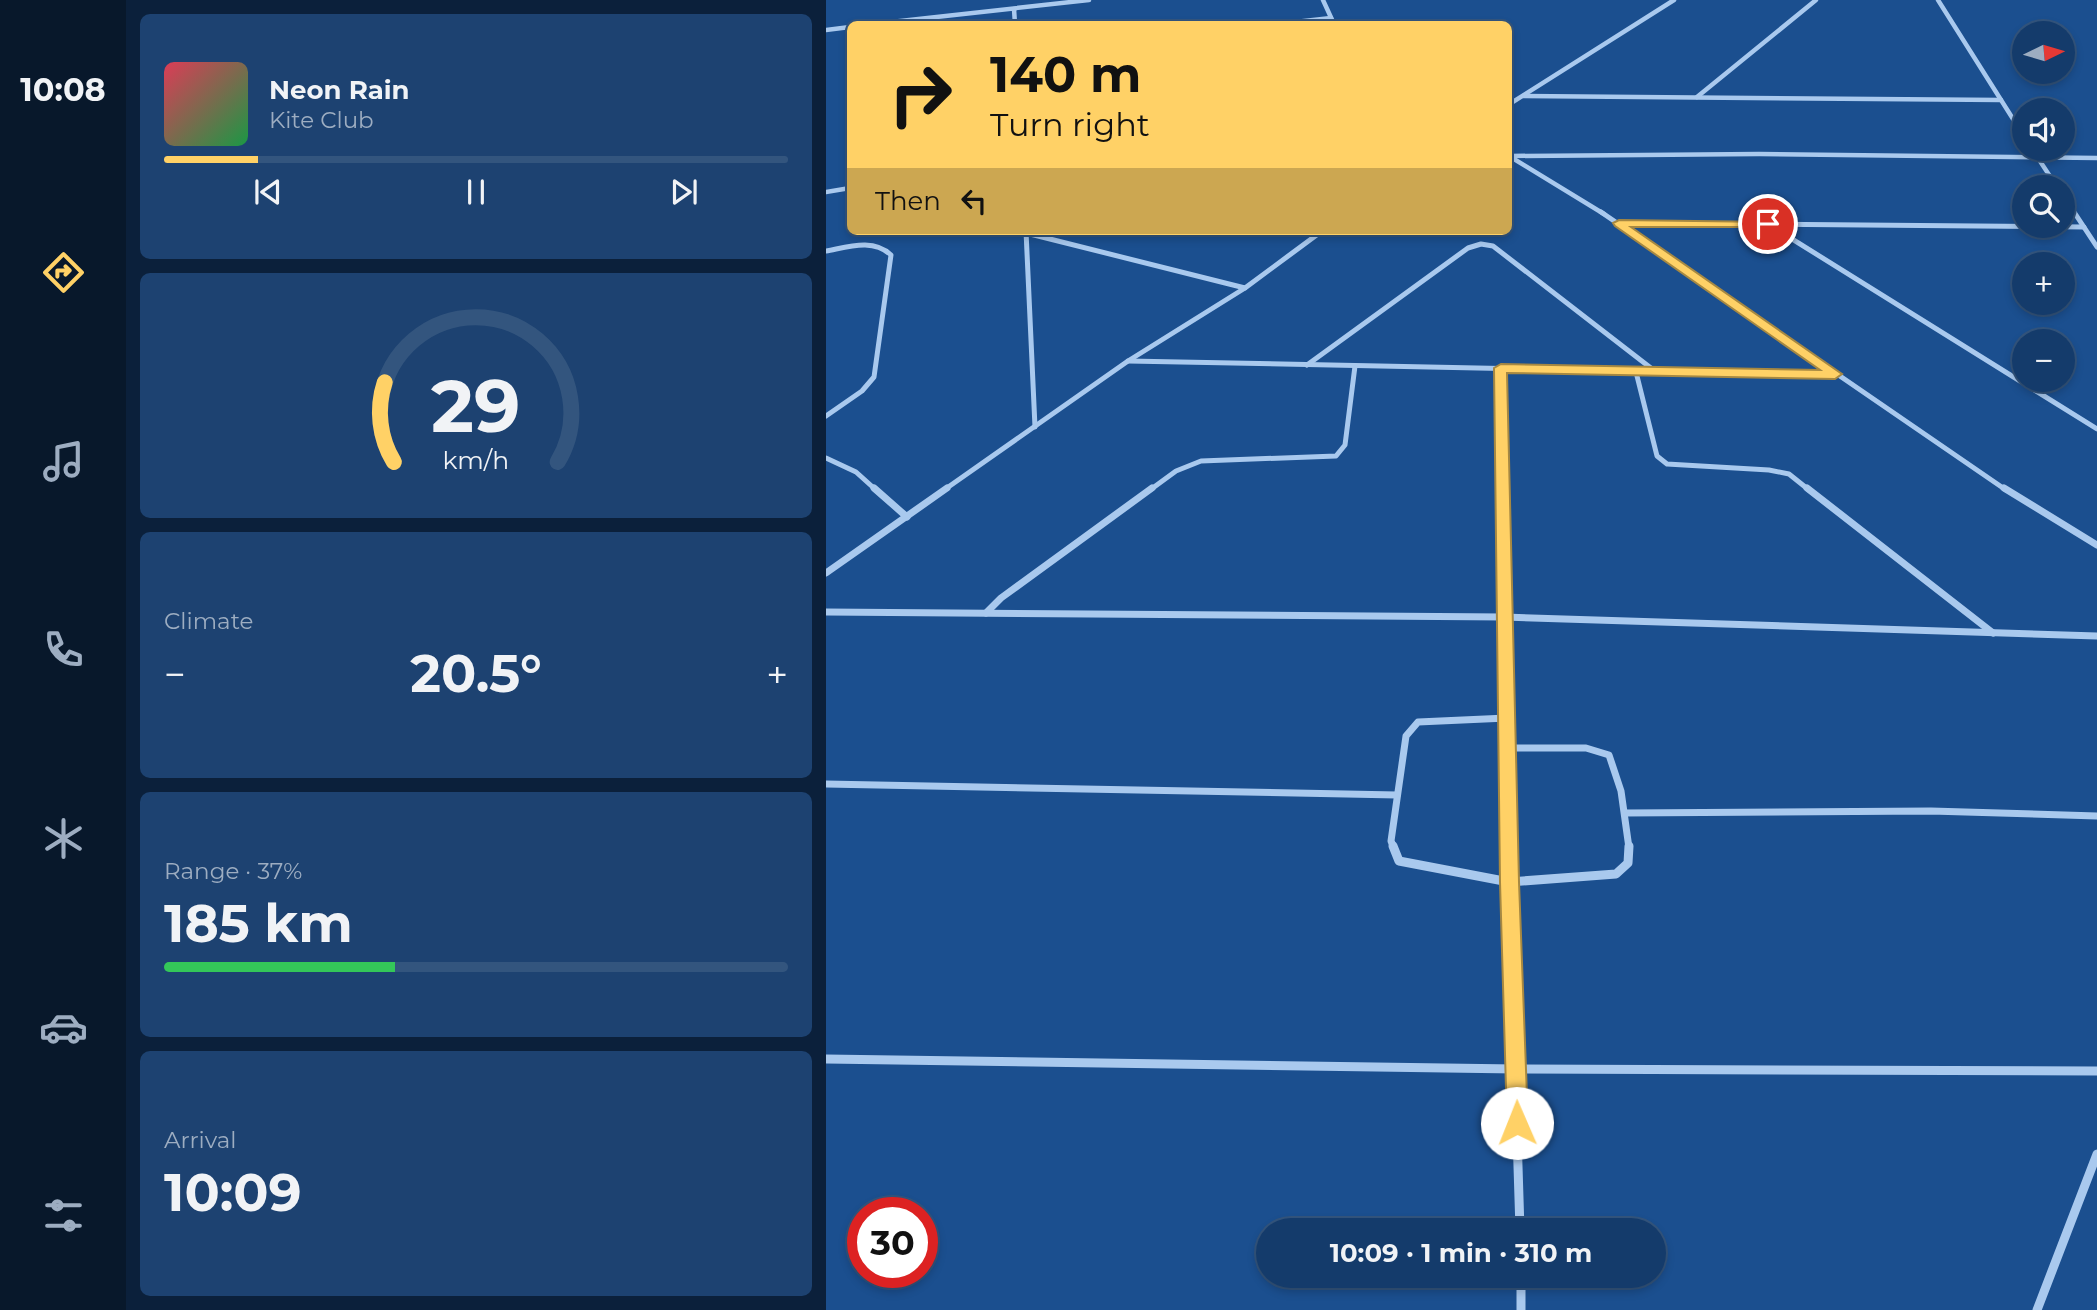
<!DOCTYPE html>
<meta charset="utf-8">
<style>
:root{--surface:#143b6b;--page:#1d4271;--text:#f1f3f6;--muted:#9dadc1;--line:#33557e;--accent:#ffd166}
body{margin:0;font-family:Montserrat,sans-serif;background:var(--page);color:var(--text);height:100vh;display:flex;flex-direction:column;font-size:26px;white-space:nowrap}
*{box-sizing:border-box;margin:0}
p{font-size:23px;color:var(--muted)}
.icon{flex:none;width:38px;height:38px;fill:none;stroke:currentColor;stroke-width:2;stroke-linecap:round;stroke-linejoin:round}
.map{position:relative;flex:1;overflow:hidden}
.side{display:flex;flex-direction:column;gap:14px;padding:14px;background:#0b203b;width:700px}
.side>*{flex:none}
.hud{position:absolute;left:21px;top:21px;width:665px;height:214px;border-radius:10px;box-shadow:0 4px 10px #0003,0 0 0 2px var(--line);background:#ffd166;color:#111;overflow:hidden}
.needle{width:46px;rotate:85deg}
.controls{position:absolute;left:1186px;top:21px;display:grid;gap:14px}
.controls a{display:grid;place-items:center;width:63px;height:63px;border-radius:50%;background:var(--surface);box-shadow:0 4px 10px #0003,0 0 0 2px var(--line);font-size:35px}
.speed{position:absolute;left:21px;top:1197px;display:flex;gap:14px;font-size:35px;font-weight:700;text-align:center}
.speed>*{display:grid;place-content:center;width:91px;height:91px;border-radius:50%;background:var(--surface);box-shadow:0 4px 10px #0003,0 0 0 2px var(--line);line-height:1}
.speed .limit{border:10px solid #d22;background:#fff;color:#111}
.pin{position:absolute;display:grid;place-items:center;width:60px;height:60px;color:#fff;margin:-30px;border:4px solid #fff;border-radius:50%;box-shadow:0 2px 7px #0007}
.me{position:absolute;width:77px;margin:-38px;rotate:359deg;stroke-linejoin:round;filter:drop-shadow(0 0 5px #0008)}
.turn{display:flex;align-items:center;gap:24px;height:147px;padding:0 28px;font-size:32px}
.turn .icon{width:91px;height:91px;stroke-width:2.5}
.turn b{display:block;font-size:49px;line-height:60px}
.then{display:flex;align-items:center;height:66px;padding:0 28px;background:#0003;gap:14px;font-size:26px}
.big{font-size:52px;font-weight:700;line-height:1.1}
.side .widget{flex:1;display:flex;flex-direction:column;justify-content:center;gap:10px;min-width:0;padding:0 24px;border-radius:10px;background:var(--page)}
.side .dial{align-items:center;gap:0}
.dial svg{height:182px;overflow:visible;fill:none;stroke:var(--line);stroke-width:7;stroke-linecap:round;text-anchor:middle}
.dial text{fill:var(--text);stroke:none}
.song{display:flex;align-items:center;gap:21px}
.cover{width:84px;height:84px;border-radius:10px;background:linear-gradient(135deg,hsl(350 70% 55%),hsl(140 70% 35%))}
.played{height:7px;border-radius:4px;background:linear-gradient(90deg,var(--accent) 15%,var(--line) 15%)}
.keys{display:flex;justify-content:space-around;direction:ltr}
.heat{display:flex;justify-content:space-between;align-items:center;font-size:38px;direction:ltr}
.charge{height:10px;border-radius:5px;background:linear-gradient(90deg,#34c759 37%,var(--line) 0)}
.trip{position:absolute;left:430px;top:1218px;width:410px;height:70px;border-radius:35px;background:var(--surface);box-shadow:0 4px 10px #0003,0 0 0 2px var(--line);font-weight:700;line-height:70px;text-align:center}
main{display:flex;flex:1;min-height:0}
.menu{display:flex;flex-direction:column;width:126px;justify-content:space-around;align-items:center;background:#08182b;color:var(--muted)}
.menu .icon{width:49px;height:49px}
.menu .selected{color:var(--accent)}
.menu b{font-size:32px;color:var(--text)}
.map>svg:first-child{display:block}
</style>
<main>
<nav class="menu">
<b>10:08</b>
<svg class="icon selected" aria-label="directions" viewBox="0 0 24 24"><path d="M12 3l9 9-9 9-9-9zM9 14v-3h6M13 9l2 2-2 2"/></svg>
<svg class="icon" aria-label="music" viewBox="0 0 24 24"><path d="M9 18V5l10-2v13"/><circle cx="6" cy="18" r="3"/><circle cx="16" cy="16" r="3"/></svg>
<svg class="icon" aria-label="phone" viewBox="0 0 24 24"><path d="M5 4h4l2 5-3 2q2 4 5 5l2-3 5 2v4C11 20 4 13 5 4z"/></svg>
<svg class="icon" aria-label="climate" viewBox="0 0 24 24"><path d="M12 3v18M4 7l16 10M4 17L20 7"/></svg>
<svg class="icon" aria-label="car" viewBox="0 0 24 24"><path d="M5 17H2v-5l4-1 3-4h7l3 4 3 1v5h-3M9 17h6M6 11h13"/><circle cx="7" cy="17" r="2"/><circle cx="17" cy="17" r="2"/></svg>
<svg class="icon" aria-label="filters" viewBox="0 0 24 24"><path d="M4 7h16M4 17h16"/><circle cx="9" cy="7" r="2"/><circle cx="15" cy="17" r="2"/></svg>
</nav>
<section class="side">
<div class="widget">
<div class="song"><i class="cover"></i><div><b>Neon Rain</b><p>Kite Club</p></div></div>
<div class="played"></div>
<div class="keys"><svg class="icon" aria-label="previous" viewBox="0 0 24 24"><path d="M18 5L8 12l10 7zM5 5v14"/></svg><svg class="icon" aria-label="pause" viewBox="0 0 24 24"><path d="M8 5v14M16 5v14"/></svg><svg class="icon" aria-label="next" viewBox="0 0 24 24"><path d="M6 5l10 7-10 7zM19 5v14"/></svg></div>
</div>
<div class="widget dial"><svg viewBox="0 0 100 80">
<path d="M14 69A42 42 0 1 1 86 69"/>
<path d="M14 69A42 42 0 0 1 10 34" stroke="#ffd166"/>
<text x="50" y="56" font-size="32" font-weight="700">29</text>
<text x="50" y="72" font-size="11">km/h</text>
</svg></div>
<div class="widget"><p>Climate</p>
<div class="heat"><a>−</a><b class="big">20.5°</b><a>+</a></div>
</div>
<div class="widget"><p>Range · 37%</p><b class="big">185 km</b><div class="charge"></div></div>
<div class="widget"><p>Arrival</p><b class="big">10:09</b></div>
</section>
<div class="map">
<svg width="1271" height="1310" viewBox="0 0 1271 1310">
<rect width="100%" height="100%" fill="#1b4f8f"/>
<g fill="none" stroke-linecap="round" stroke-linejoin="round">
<!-- minor-far3 -->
<g stroke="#a9c9ee" stroke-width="4.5">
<polyline points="497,0 508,24"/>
<polyline points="1112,0 1199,138"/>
<polyline points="188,9 189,24"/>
<polyline points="47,24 263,0"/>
<polyline points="451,24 505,18"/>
<polyline points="0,30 24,27"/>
<polyline points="697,96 1175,100"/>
<polyline points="871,97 990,0"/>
<polyline points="682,105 848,0"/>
<polyline points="1206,149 1231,187"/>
<polyline points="683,156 778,214"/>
<polyline points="683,156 933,154 1271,158"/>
<polyline points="0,192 24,188"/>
<polyline points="1237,196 1249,214"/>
</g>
<!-- minor-far2 -->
<g stroke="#a9c9ee" stroke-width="5">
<polyline points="775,212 1180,490"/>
<polyline points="1248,212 1271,247"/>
<polyline points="793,223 1258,227"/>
<polyline points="942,224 1271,429"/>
<polyline points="200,231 209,427"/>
<polyline points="200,233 419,288"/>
<path d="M0,251C22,247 47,238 65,255L48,377L36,391L0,416"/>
<polyline points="302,361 1009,375"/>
<polyline points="481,365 642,248 655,244 667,246 830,372"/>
<polyline points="675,368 677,490"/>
<polyline points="810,372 831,456 841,464 943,470 963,474 983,490"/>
<polyline points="0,458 30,472 50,490"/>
<polyline points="118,490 302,361 419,288 496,231"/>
<polyline points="324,490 350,471 375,461 510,456 519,445 529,366"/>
</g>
<!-- minor-far1 -->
<g stroke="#a9c9ee" stroke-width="7">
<polyline points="48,488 81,517"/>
<polyline points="677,488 682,848"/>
<polyline points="981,488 1167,633"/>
<polyline points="1178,488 1271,545"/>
<polyline points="0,573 121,488"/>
<polyline points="0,612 678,617 1271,636"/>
<polyline points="160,613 175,598 326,488"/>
<polyline points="682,748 760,748 783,755 795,791 803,848"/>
<polyline points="0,784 571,795"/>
<polyline points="799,813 1105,811 1271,816"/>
<polyline points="568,848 565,841 580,736 592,722 681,718"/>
</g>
<!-- minor -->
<g stroke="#a9c9ee" stroke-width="9">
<polyline points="567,846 573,861 683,882 790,874 802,863 803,846"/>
<polyline points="682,846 694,1230"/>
<polyline points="0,1059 690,1069 1271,1071"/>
<polyline points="695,1276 695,1310"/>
<polyline points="1211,1310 1271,1154"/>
</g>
</g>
<!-- route -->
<polygon fill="#ffd166" stroke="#a68842" stroke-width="2" points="793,220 945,222 945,226 942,227 805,227 1016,374 1009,379 681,373 693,882 702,1123 699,1131 691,1134 684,1131 681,1123 674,882 668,368 675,364 994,370 789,226 787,223"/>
</svg>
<div class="controls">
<a><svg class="needle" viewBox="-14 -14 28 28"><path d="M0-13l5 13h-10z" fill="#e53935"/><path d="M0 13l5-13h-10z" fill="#9dadc1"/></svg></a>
<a><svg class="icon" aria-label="sound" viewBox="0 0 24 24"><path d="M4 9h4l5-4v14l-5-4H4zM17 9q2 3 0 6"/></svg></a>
<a><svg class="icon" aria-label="search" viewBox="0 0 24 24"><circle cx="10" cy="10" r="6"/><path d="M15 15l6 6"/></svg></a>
<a>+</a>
<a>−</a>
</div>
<div class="speed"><div class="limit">30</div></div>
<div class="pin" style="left:942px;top:224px;background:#d93025"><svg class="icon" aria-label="arrive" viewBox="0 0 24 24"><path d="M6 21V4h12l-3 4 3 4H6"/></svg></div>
<svg class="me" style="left:691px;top:1123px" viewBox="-20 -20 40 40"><circle r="19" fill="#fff"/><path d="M0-13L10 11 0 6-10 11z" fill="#ffd166"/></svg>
<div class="trip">10:09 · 1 min · 310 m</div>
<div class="hud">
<div class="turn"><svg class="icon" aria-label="right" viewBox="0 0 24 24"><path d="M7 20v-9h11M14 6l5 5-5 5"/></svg><div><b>140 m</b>Turn right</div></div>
<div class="then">Then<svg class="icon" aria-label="left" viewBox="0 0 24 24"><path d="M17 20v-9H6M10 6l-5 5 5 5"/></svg></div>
</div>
</div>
</main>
